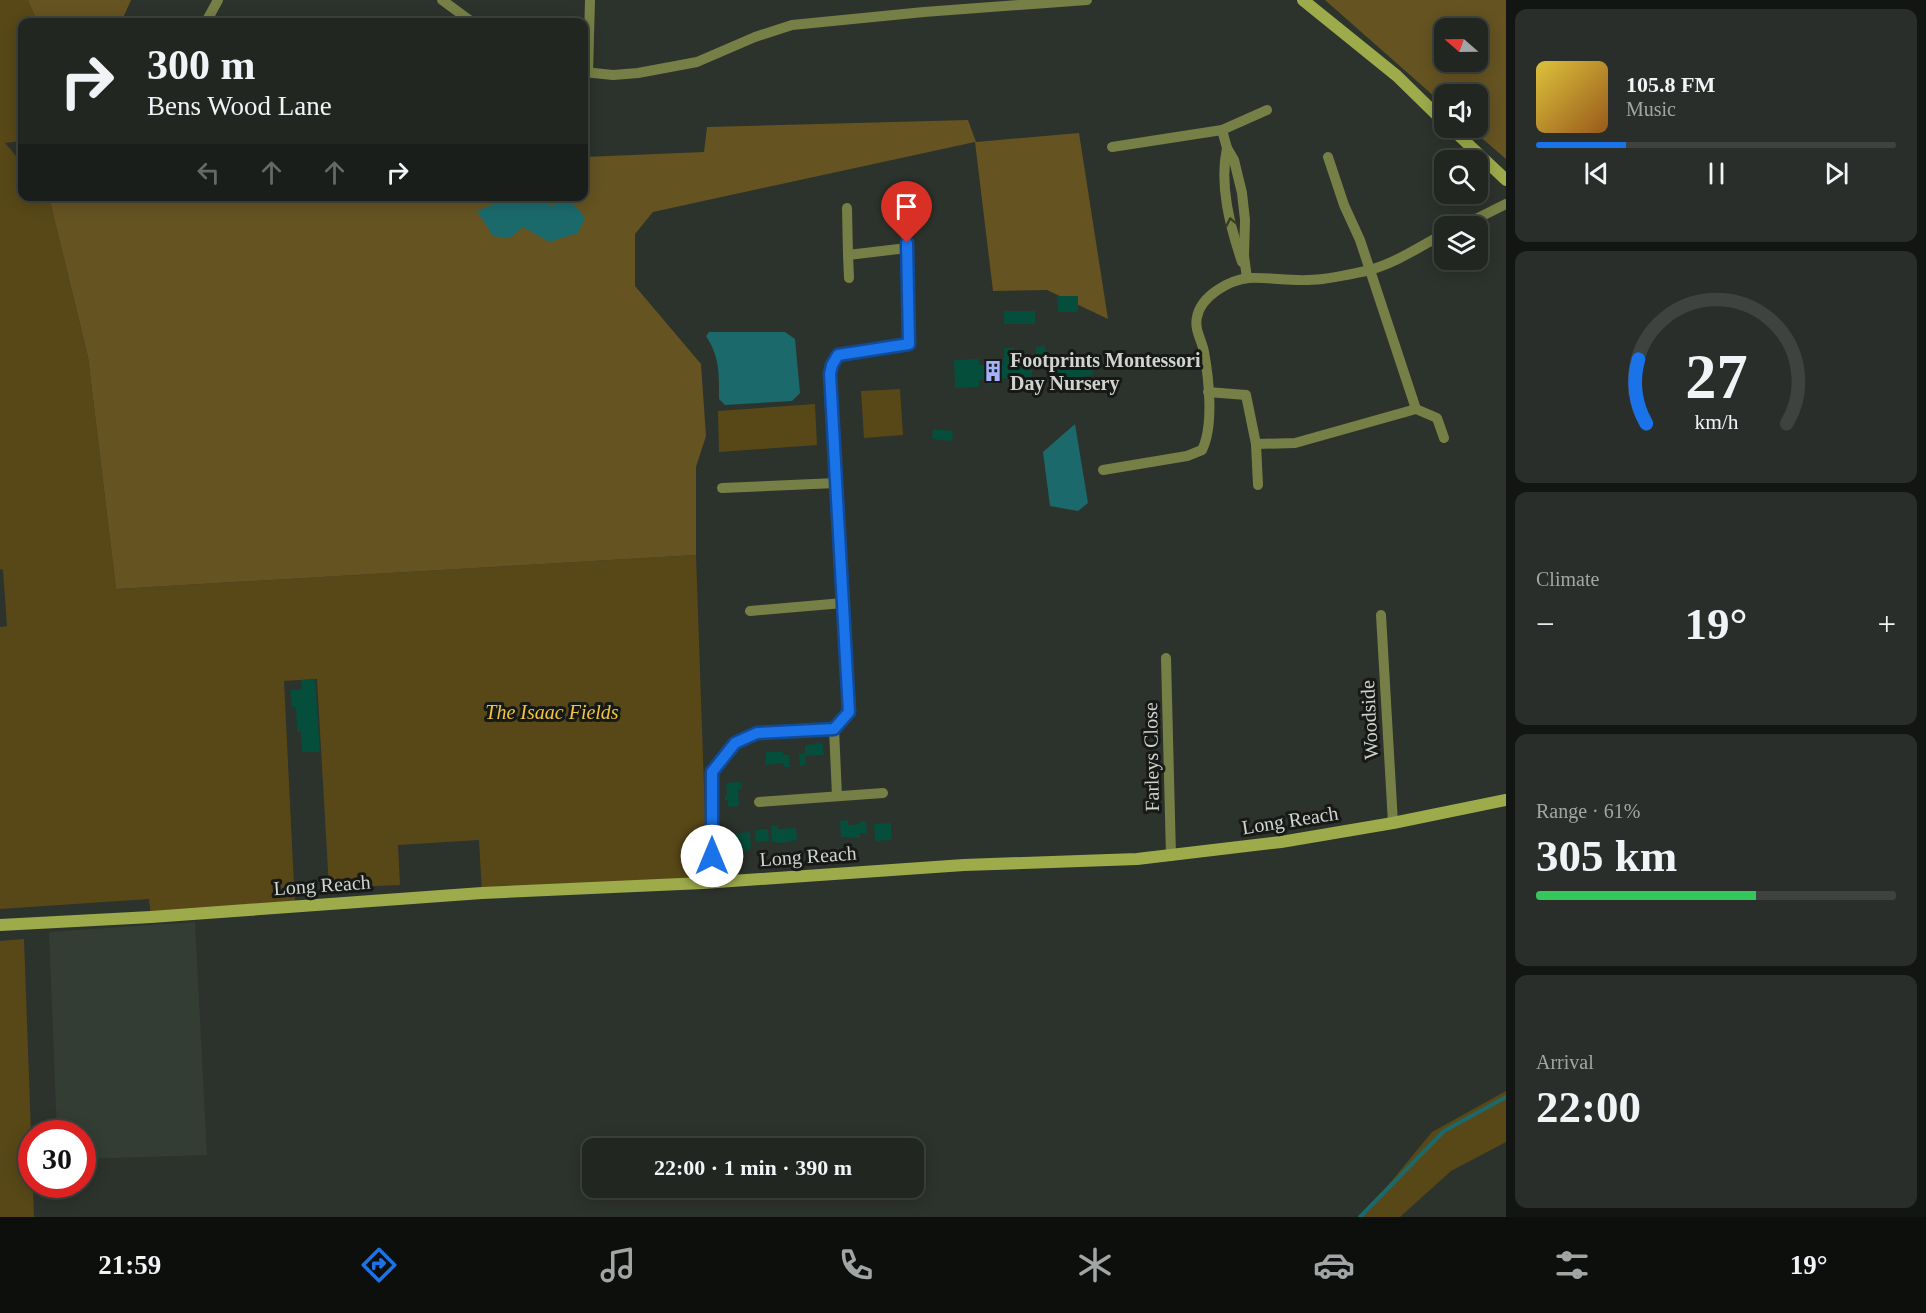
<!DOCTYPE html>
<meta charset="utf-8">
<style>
:root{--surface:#212621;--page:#292e2a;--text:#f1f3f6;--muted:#a2a5a5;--line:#3e433f;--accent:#1a73e8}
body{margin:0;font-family:"Times New Roman",serif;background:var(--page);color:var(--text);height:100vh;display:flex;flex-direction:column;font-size:22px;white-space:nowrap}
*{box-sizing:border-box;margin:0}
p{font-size:20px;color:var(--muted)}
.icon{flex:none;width:33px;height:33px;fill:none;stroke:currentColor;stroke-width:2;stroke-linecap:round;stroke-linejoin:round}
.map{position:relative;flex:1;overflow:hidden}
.details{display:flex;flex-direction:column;gap:9px;padding:9px;background:#121512;width:420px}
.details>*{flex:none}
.guide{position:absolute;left:18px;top:18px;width:570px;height:183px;border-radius:12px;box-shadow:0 3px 15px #0003,0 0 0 2px var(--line);background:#212621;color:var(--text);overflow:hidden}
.needle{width:39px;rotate:290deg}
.controls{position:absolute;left:1434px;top:18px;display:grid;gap:12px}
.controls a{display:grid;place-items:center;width:54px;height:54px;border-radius:12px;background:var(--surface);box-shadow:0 3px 15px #0003,0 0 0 2px var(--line);font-size:30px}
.speed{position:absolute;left:18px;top:1120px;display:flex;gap:12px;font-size:30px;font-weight:700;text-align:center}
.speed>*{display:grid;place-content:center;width:78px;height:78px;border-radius:50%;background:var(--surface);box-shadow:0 3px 15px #0003,0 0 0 2px var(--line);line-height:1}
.speed .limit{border:9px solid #d22;background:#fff;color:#111}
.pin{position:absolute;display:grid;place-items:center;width:51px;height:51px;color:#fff;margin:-62px -26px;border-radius:50% 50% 50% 0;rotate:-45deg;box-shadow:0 0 6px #0007}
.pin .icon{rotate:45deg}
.me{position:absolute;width:66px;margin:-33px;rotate:0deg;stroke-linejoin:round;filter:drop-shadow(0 0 4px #0008)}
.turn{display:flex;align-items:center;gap:21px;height:126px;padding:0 30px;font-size:27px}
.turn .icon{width:78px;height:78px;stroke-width:2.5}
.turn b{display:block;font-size:42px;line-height:51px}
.lanes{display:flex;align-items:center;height:57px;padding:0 30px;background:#0003;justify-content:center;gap:30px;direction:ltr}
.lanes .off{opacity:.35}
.big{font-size:45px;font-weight:700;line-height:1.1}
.details .card{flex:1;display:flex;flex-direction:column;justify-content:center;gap:9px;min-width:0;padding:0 21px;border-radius:12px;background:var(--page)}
.details .dial{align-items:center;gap:0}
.dial svg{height:156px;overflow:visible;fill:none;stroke:var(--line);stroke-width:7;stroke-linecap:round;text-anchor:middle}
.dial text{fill:var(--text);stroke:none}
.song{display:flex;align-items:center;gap:18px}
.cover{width:72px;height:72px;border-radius:9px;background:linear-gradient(135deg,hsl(50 70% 55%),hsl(30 70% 35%))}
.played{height:6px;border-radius:3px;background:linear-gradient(90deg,var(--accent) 25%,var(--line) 25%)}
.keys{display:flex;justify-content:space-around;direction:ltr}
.heat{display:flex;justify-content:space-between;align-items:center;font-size:33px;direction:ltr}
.charge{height:9px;border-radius:4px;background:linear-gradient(90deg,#34c759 61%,var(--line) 0)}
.trip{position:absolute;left:582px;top:1138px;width:342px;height:60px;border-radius:12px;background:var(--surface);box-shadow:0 3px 15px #0003,0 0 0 2px var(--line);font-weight:700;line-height:60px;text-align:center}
.dock{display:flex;height:96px;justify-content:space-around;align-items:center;background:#0d0f0d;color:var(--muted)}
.dock .icon{width:42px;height:42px}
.dock .selected{color:var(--accent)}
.dock b{font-size:27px;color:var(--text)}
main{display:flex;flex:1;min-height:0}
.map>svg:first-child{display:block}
</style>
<main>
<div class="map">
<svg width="1506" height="1217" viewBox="0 0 1506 1217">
<rect width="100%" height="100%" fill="#2c322c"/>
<!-- built -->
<polygon fill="#333d33" points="195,922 207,1155 83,1159 82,1134 57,1134 49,932"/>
<!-- green -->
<g fill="#584818">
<polygon points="0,0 131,0 121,22 22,22 22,141 5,143 22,163 22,196 49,197 88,357 116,589 696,555 707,873 712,882 482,893 479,840 398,845 400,885 329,888 317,679 284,681 295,906 151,917 149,899 0,909 0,627 7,626 3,570 0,569"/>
<polygon points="900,389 903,435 864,438 861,391"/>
<polygon points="815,404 817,445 719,452 718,411"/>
<polygon points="24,939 34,1217 0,1217 0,941"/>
<polygon points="1506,1091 1506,1142 1451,1171 1400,1217 1362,1217 1432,1132"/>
</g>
<!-- forest -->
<g fill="#655321" fill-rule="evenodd">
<polygon points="28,0 131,0 121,22 38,22"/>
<path d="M1325,0H1506V159L1470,128H1478V94H1444V105ZM1444,28H1478V62H1444Z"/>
<polygon points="968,120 976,142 1079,133 1108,319 1047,290 993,291 975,142 653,212 635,234 635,286 701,364 706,436 696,467 696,555 116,589 88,357 49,197 584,196 584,157 704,152 707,127"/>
</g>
<!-- water -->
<g fill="#1b696b">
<polygon points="524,197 544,197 551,207 564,197 578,209 585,218 578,233 549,242 523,227 510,238 493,236 477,211 494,204 520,204"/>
<path d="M709,332H785L795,339L800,393L792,401L725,405L719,399C719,373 720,358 706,336Z"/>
<polygon points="1075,424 1088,503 1078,511 1050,506 1043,452"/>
</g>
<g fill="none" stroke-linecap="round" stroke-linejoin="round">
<!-- stream -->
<polyline stroke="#1b696b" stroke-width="4" points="1360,1217 1444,1131 1506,1097"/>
</g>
<!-- building -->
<g fill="#064e3c">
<polygon points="1057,296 1078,296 1078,312 1058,312"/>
<rect x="1004" y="311" width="31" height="13"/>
<polygon points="1045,346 1046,365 1036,365 1036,347"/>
<polygon points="1004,348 1014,348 1014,364 1032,364 1032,378 992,379 992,384 987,385 987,379 979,380 979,387 955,388 954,360 979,359 979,365 1004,364"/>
<polygon points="1069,360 1070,363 1091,360 1093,375 1058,381 1055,366 1064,365 1063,361"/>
<polygon points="933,429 953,431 952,441 932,439"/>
<polygon points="315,679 320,752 302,752 301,732 297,732 296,707 292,707 290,690 302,689 301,680"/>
<polygon points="817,742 823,744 824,755 805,756 806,765 800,766 799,754 805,754 805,745 817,744"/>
<polygon points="766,752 783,752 783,755 789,755 790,767 784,767 784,763 765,765"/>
<polygon points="741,782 742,789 738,789 739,806 728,807 728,800 725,800 725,795 727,795 726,783"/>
<polygon points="848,820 848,825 860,824 860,821 866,821 867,833 860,833 860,838 841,837 840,821"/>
<polygon points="891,823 892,840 875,841 874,824"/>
<polygon points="778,825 778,829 796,828 797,840 783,843 772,842 771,826"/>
<polygon points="768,829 769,841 756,842 755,830"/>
<polygon points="750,832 751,848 749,850 744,851 742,847 730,848 729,834"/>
</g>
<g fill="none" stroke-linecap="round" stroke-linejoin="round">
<!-- street -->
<g stroke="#767f45" stroke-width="10">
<polyline points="442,0 472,22"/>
<polyline points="206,22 218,0"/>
<polyline points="584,72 613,75 638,73 697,62 755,37 792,25 924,12 1087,0"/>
<polyline points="588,73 590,0"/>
<polyline points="1222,130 1267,110"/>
<polyline points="1112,147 1222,130 1227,148 1234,160 1242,193 1245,220 1244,256 1247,278"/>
<path d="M1227,148C1219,185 1230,226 1242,262"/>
<polyline points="1328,157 1344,205 1360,240 1416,409"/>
<polyline points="847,208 848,255 907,248"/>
<polyline points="1462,226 1506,204"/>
<polyline points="848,255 849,278"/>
<polyline points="1208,392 1246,395 1256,444 1295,443 1416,409 1437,418 1444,438"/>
<polyline points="1256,444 1258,485"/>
<path d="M1103,470L1187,456L1202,450C1214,426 1209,379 1204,352C1202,340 1194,330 1197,317C1201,296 1229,280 1249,278C1268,277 1288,281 1308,280C1328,280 1347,275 1366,271C1395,264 1418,247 1444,234"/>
<polyline points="722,488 836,483"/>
<polyline points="750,611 843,603"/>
<polyline points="1381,615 1393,823"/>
<polyline points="1166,658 1171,856"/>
<polyline points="834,729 837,796"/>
<polyline points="759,802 883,793"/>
<polyline points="712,882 712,772 724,755 735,743 757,733 834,729 849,712 830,374 832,365 838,355 909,344 905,202"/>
</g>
<!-- secondary -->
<g stroke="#9dab4b" stroke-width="12">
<polyline points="1303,0 1397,76 1444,122"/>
<polyline points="1451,128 1506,180"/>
<polyline points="0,925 151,917 482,893 703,883 964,865 1137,859 1281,842 1393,823 1506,800"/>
</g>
</g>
<!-- one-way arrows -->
<defs><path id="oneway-chevron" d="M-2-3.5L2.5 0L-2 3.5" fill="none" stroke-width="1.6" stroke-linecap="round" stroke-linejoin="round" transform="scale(1.5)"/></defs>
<use stroke="#383d26" href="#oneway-chevron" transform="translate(1231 222) rotate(-102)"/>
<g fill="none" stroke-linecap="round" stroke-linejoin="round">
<defs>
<polyline id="route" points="712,856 712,772 735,743 757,733 834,729 849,712 830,374 832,365 838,355 909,344 907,243"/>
</defs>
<!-- route casing -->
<use href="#route" stroke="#114b97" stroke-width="15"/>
<!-- route -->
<use href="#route" stroke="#1a73e8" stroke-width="10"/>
</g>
<!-- icons -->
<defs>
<symbol id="building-bare" viewBox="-9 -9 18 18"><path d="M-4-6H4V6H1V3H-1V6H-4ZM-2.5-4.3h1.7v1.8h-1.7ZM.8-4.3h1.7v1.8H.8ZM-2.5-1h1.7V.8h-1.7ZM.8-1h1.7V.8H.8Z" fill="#a6b1fc" stroke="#161916" stroke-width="2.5" paint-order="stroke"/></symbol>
</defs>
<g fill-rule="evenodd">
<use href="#building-bare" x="978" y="356" width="30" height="30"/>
</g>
<g text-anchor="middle" stroke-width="6" stroke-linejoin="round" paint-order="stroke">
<!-- poi labels -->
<g font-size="20" font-weight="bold" fill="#d0d3cf" stroke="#161916" text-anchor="start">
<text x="1010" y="367">Footprints Montessori<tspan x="1010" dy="23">Day Nursery</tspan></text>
</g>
<!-- park labels -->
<g font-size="20" font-style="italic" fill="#f0c440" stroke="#161916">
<text x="552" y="719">The Isaac Fields</text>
</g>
<!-- street labels -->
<g font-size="20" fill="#d0d3cf" stroke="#161916">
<text transform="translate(1369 720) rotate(-93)" y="7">Woodside</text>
<text transform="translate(1151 757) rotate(-91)" y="7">Farleys Close</text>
<text transform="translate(1290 820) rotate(-9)" y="7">Long Reach</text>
<text transform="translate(808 856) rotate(-4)" y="7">Long Reach</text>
<text transform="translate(322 885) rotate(-4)" y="7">Long Reach</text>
</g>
</g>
</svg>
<div class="controls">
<a><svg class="needle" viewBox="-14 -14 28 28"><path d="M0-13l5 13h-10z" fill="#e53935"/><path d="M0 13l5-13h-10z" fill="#a2a5a5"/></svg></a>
<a><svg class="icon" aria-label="sound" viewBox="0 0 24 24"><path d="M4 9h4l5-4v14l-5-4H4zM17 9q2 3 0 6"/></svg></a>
<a><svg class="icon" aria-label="search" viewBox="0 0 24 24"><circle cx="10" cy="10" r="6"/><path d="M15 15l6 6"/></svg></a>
<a><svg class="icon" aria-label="layers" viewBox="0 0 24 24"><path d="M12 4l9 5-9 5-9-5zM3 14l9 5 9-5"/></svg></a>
</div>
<div class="speed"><div class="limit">30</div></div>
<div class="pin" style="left:907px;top:243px;background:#d93025"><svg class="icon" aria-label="arrive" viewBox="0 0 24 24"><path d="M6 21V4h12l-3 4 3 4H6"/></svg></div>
<svg class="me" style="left:712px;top:856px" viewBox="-20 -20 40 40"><circle r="19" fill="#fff"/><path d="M0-13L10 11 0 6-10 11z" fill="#1a73e8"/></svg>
<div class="trip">22:00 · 1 min · 390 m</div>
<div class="guide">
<div class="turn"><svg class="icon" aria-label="right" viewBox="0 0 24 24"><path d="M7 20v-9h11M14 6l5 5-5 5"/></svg><div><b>300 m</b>Bens Wood Lane</div></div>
<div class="lanes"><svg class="icon off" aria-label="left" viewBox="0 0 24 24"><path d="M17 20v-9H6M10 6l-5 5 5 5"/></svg><svg class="icon off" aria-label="ahead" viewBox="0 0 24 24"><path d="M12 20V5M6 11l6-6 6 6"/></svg><svg class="icon off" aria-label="ahead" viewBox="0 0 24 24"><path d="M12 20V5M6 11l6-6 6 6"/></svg><svg class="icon" aria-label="right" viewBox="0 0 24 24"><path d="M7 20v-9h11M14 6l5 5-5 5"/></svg></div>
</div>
</div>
<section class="details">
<div class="card">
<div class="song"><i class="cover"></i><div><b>105.8 FM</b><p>Music</p></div></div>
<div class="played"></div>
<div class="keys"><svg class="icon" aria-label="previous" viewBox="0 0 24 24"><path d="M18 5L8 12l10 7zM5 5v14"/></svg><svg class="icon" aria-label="pause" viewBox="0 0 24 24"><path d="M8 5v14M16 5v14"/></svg><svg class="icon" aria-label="next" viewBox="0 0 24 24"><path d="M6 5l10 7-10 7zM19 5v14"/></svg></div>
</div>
<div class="card dial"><svg viewBox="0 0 100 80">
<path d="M14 69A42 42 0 1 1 86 69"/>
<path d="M14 69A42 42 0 0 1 10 36" stroke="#1a73e8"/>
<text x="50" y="56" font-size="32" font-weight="700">27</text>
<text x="50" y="72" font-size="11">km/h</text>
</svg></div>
<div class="card"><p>Climate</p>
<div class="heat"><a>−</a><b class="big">19°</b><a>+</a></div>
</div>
<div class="card"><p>Range · 61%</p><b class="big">305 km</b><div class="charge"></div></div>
<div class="card"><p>Arrival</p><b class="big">22:00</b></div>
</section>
</main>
<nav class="dock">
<b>21:59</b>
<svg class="icon selected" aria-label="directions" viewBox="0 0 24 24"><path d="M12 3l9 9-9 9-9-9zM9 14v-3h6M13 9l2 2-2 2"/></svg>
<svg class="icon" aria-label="music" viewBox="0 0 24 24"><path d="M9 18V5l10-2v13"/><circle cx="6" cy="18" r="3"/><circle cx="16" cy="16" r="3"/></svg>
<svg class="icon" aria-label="phone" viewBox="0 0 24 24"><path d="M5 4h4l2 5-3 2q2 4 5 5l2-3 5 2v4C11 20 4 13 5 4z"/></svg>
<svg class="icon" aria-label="climate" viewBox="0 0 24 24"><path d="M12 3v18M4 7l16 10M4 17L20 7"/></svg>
<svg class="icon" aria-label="car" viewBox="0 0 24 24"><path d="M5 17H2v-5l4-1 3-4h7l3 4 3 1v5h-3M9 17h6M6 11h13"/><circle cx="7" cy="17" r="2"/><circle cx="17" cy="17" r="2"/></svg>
<svg class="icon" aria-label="filters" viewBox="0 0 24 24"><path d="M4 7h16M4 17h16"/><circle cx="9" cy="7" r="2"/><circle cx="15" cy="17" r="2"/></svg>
<b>19°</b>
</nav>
